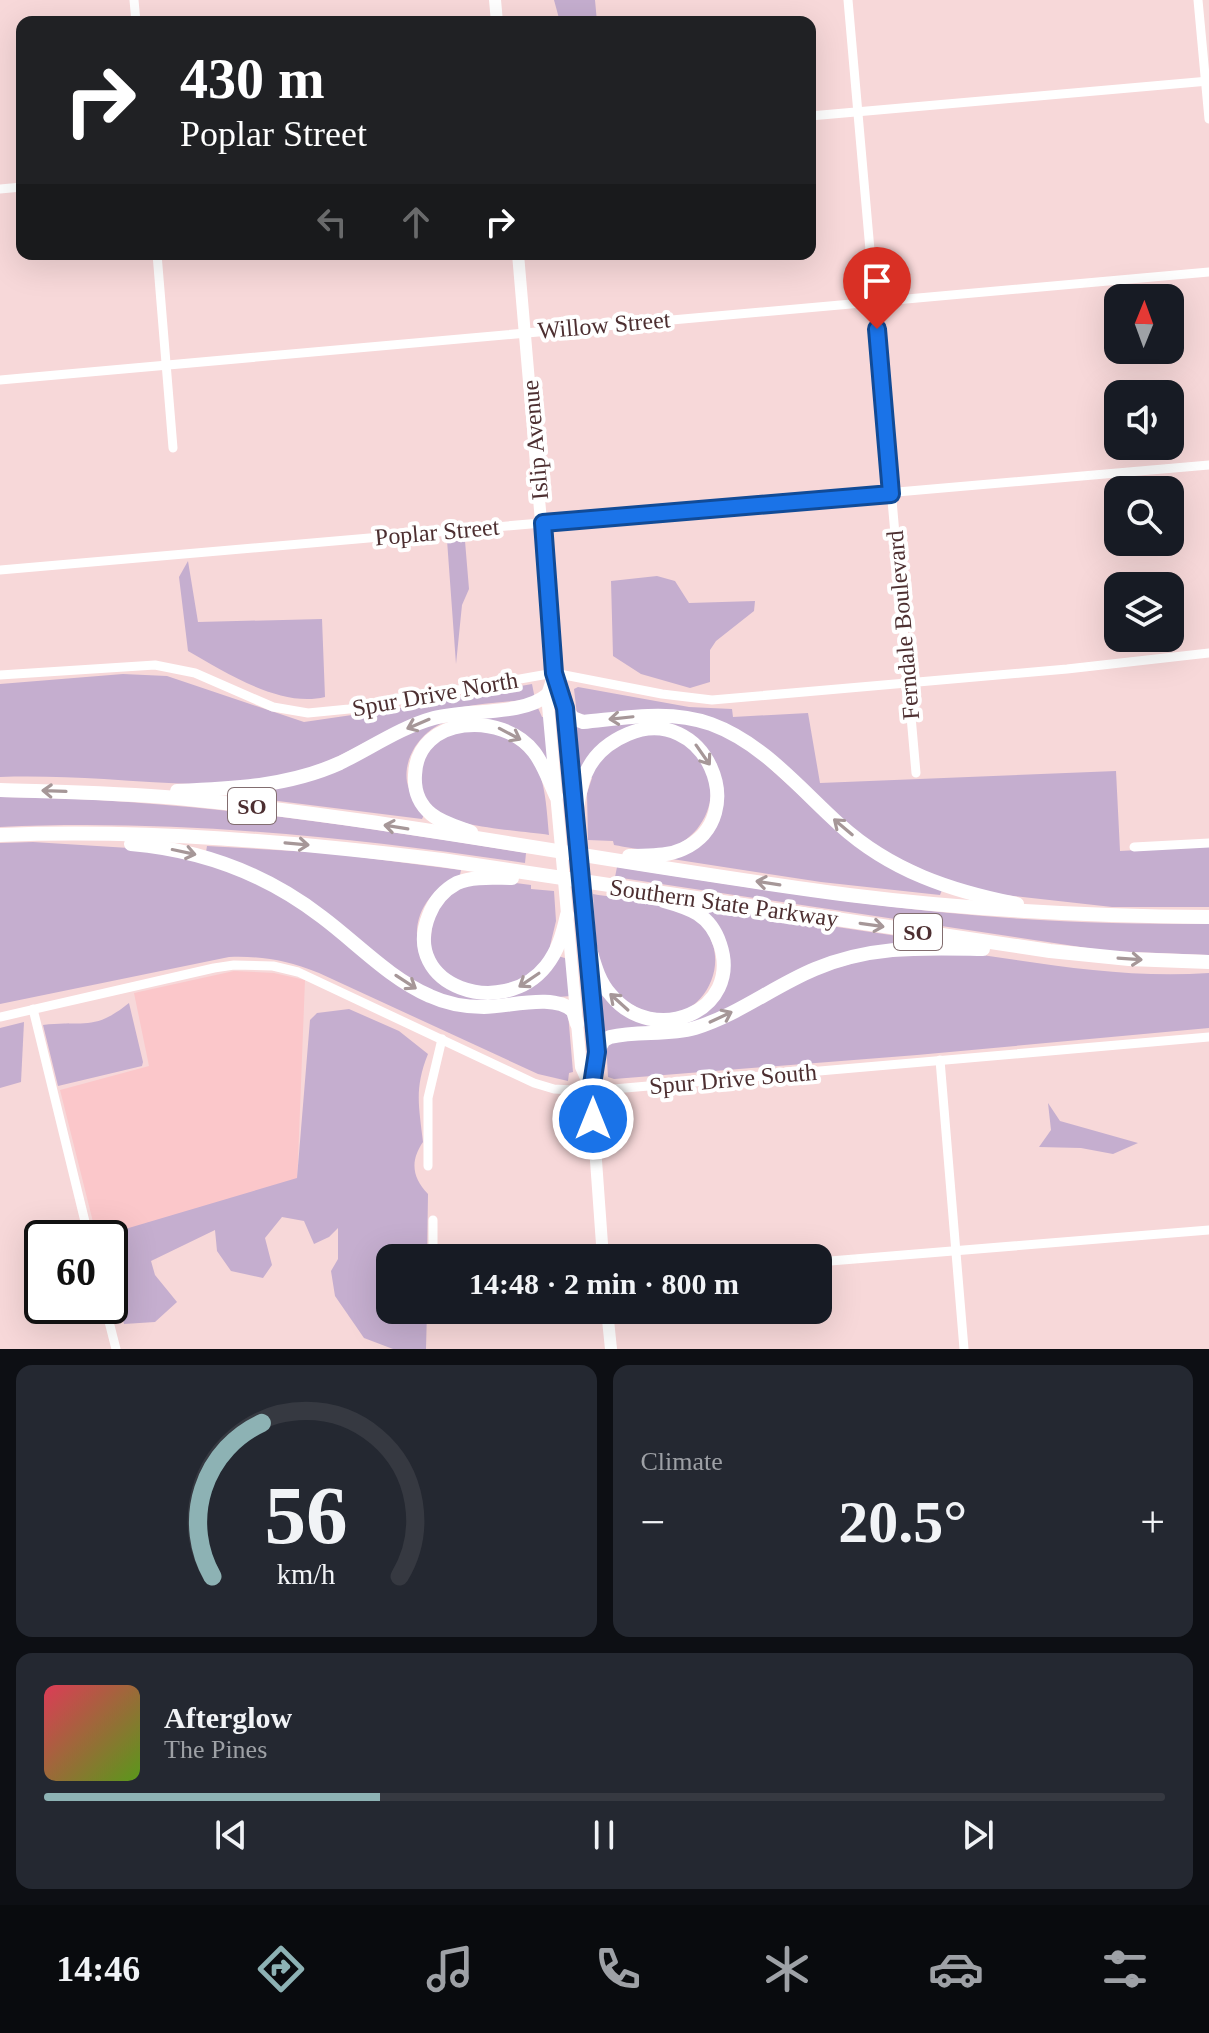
<!DOCTYPE html>
<meta charset="utf-8">
<style>
:root{--surface:#171b24;--page:#242831;--text:#f1f3f6;--muted:#9ea1a6;--line:#363941;--accent:#8db2b4}
body{margin:0;font-family:"Times New Roman",serif;background:var(--page);color:var(--text);height:100vh;display:flex;flex-direction:column;font-size:30px;white-space:nowrap}
*{box-sizing:border-box;margin:0}
p{font-size:26px;color:var(--muted)}
.icon{flex:none;width:44px;height:44px;fill:none;stroke:currentColor;stroke-width:2;stroke-linecap:round;stroke-linejoin:round}
.map{position:relative;height:1349px;overflow:hidden}
.drawer{display:flex;flex-direction:column;gap:16px;padding:16px;background:#0d0f14;flex:1}
.drawer>*{flex:none}
.hud{position:absolute;left:16px;top:16px;width:800px;height:244px;border-radius:16px;box-shadow:0 8px 32px #0002;background:#202124;color:#fff;overflow:hidden}
.needle{width:52px;rotate:1deg}
.fabs{position:absolute;left:1104px;top:284px;display:grid;gap:16px}
.fabs a{display:grid;place-items:center;width:80px;height:80px;border-radius:16px;background:var(--surface);box-shadow:0 8px 32px #0002;font-size:40px}
.speed{position:absolute;left:24px;top:1220px;display:flex;gap:16px;font-size:40px;font-weight:700;text-align:center}
.speed>*{display:grid;place-content:center;width:104px;height:104px;border-radius:50%;background:var(--surface);box-shadow:0 8px 32px #0002;line-height:1}
.speed .limit{border:4px solid #111;border-radius:12px;background:#fff;color:#111}
.pin{position:absolute;display:grid;place-items:center;width:68px;height:68px;color:#fff;margin:-82px -34px;border-radius:50% 50% 50% 0;rotate:-45deg;box-shadow:0 0 8px #0007}
.pin .icon{rotate:45deg}
.me{position:absolute;width:88px;margin:-44px;rotate:0deg;stroke-linejoin:round;filter:drop-shadow(0 0 6px #0008)}
.turn{display:flex;align-items:center;gap:28px;height:168px;padding:0 32px;font-size:36px}
.turn .icon{width:104px;height:104px;stroke-width:2.5}
.turn b{display:block;font-size:56px;line-height:68px}
.lanes{display:flex;align-items:center;height:76px;padding:0 32px;background:#0003;justify-content:center;gap:40px;direction:ltr}
.lanes .off{opacity:.35}
.big{font-size:60px;font-weight:700;line-height:1.1}
.drawer .card{flex:1;display:flex;flex-direction:column;justify-content:center;gap:12px;min-width:0;padding:0 28px;border-radius:16px;background:var(--page)}
.drawer .dial{align-items:center;gap:0}
.dial svg{height:208px;overflow:visible;fill:none;stroke:var(--line);stroke-width:7;stroke-linecap:round;text-anchor:middle}
.dial text{fill:var(--text);stroke:none}
.song{display:flex;align-items:center;gap:24px}
.cover{width:96px;height:96px;border-radius:12px;background:linear-gradient(135deg,hsl(350 70% 55%),hsl(90 70% 35%))}
.played{height:8px;border-radius:4px;background:linear-gradient(90deg,var(--accent) 30%,var(--line) 30%)}
.keys{display:flex;justify-content:space-around;direction:ltr}
.heat{display:flex;justify-content:space-between;align-items:center;font-size:44px;direction:ltr}
.drawer .tiles{flex:1;display:grid;gap:16px;grid-template-columns:1fr 1fr}
.card:last-child{grid-column:span 2}
.trip{position:absolute;left:376px;top:1244px;width:456px;height:80px;border-radius:16px;background:var(--surface);box-shadow:0 8px 32px #0002;font-weight:700;line-height:80px;text-align:center}
.dock{display:flex;height:128px;justify-content:space-around;align-items:center;background:#090b0e;color:var(--muted)}
.dock .icon{width:56px;height:56px}
.dock .selected{color:var(--accent)}
.dock b{font-size:36px;color:var(--text)}
.map>svg:first-child{display:block}
</style>
<div class="map">
<svg width="1209" height="1349" viewBox="0 0 1209 1349">
<rect width="100%" height="100%" fill="#f7d8d9"/>
<!-- built -->
<polygon fill="#fbc7ca" points="234,971 274,973 305,980 297,1187 110,1238 97,1238 60,1090 149,1066 134,993"/>
<!-- green -->
<g fill="#c5aecf">
<polygon points="554,0 595,0 597,22 560,22"/>
<polygon points="447,540 465,541 469,589 462,605 456,664"/>
<path d="M188,561L198,622L322,619L325,697C280,708 225,672 188,651L179,577Z"/>
<polygon points="657,576 675,581 689,603 755,601 754,611 716,641 710,650 710,682 690,688 641,674 613,656 611,581"/>
<path d="M123,674L167,676L304,722L400,708L532,684L535,699C492,703 450,705 410,721C372,736 338,761 298,772C235,791 169,783 104,779C69,777 35,776 0,777V684Z"/>
<polygon points="578,687 689,707 732,709 733,717 808,713 820,783 1116,771 1120,851 1209,846 1209,907 1112,907 987,893 948,882 879,849 708,718 584,717 577,715 574,689"/>
<path d="M538,708L542,717H545L552,780L539,751C525,745 475,719 463,719C432,718 402,751 407,782C410,795 416,804 424,815L422,819L246,797L247,790L444,718Z"/>
<polygon points="679,720 718,731 743,744 828,821 942,890 940,895 821,882 672,859 715,821 712,759 650,722 583,768 575,765 570,728 576,724"/>
<path d="M481,727C543,749 544,775 549,835C522,831 454,827 434,811C422,802 421,792 420,778C417,738 447,730 481,727Z"/>
<path d="M642,733C659,734 675,734 689,745C727,774 713,834 669,848C653,853 631,848 614,845L613,841L588,840L587,793L592,778L589,775C603,754 619,743 642,733Z"/>
<path d="M0,797C176,798 352,825 526,853L525,863C351,837 176,819 0,827Z"/>
<path d="M33,842L145,849L199,860L245,875L297,904L427,999L559,1005L568,1013L573,1072L569,1073L568,1081L538,1074L319,973C285,960 265,956 229,957L0,1004V843Z"/>
<path d="M207,846L328,853L461,870L460,875C432,889 412,912 418,945C420,955 427,965 432,974L498,997L558,956L568,959L571,996L492,1002L467,1001L440,995L408,979L377,956L206,852Z"/>
<path d="M617,867C747,887 877,909 1009,918C1075,923 1142,924 1209,924V955L1107,951L615,877Z"/>
<polygon points="494,880 531,885 531,889 554,891 556,921 550,946 552,948 536,970 505,988 469,987 446,975 430,953 433,908 449,890"/>
<path d="M593,894C620,899 672,901 693,917C746,957 695,1042 636,1007C630,1003 619,1000 615,994C595,971 595,924 593,894Z"/>
<polygon points="707,908 731,911 904,937 902,943 692,1024 604,1033 601,1028 594,987 599,986 627,1015 689,1019 723,978 704,913"/>
<path d="M963,952C1044,964 1127,979 1209,973V1028L917,1055L614,1079L608,1077L606,1043L688,1033L796,980L880,955Z"/>
<path d="M129,1003L143,1062L142,1066L58,1086L43,1025C84,1020 93,1032 129,1003Z"/>
<path d="M349,1009L399,1031L428,1054C414,1089 419,1106 423,1142C410,1161 412,1177 428,1194L427,1258H390V1310H427L426,1349H393L364,1338L335,1296L331,1271L338,1259V1228L329,1237L314,1244L304,1221L282,1217L265,1238L272,1265L263,1278L231,1271L217,1251L215,1230L151,1261L155,1275L177,1302L155,1322L124,1324L110,1273V1238H105V1235L297,1178L310,1020L317,1013Z"/>
<polygon points="24,1022 21,1082 0,1088 0,1028"/>
<polygon points="1048,1103 1060,1121 1138,1143 1113,1154 1081,1148 1039,1147 1051,1130"/>
</g>
<g fill="none" stroke-linecap="round" stroke-linejoin="round">
<!-- minor -->
<g stroke="#fff" stroke-width="9">
<polyline points="134,0 136,22"/>
<polyline points="848,0 916,773"/>
<polyline points="1198,0 1209,119"/>
<polyline points="810,116 1209,81"/>
<polyline points="0,189 22,187"/>
<polyline points="157,254 173,448"/>
<polyline points="0,380 1209,272"/>
<polyline points="0,570 1209,465"/>
<polyline points="0,675 155,665 195,673 273,707 308,713 349,709 554,673 662,694 712,700 1067,669 1209,653"/>
<polyline points="1134,847 1209,843"/>
<polyline points="33,1009 89,1238"/>
<polyline points="0,1017 214,968 234,965 273,966 298,972 534,1083 554,1089 591,1091 1209,1037"/>
<polyline points="940,1060 964,1349"/>
<polyline points="428,1166 428,1098 442,1039"/>
<polyline points="433,1220 433,1258"/>
<polyline points="818,1262 1209,1230"/>
<polyline points="105,1306 116,1349"/>
</g>
<!-- major -->
<g stroke="#fff" stroke-width="12">
<polyline points="495,0 497,22"/>
<polyline points="518,254 554,673 565,708 597,1052 591,1091 603,1258"/>
<polyline points="554,673 547,695 581,1067 591,1089"/>
<polyline points="607,1310 611,1349"/>
</g>
<!-- highway -->
<g stroke="#fff" stroke-width="14">
<path d="M565,708L573,718L583,722C625,718 670,709 711,724C763,743 800,789 840,825C891,871 951,891 1017,904"/>
<path d="M0,790C59,792 118,793 177,798C402,820 625,866 849,895C969,910 1088,916 1209,917"/>
<path d="M177,791C232,789 289,786 340,763C371,748 401,727 434,718C466,709 523,716 547,695"/>
<path d="M575,817C578,803 580,788 585,775C593,755 609,742 628,734C704,702 754,816 683,849C666,857 648,855 629,856"/>
<path d="M471,832C457,827 442,823 431,814C419,804 414,790 415,775C417,715 503,711 534,752C544,765 549,781 556,796"/>
<path d="M0,835C148,829 296,842 442,860L1050,951L1129,959L1209,962"/>
<path d="M131,844C202,850 266,874 322,917C358,944 389,978 430,996C447,1004 466,1007 484,1007C509,1007 554,993 573,1011L577,1024"/>
<path d="M512,878C494,878 473,876 457,883C444,890 434,902 429,915C400,987 503,1020 546,966C558,951 563,933 567,915"/>
<path d="M587,939C593,958 597,980 611,995C653,1047 743,1012 720,944C716,932 709,921 698,914C688,908 675,904 664,901"/>
<path d="M597,1052L604,1040L610,1037C638,1030 667,1036 695,1028C738,1015 774,986 815,969C872,945 924,948 983,949"/>
</g>
</g>
<!-- one-way arrows -->
<defs><path id="oneway-shaft" d="M-6 0H5M1.5-3L5.5 0L1.5 3" fill="none" stroke-width="1.6" stroke-linecap="round" stroke-linejoin="round" transform="scale(2)"/></defs>
<g stroke="#a69798">
<use href="#oneway-shaft" transform="translate(621 718) rotate(174)"/>
<use href="#oneway-shaft" transform="translate(418 724) rotate(157)"/>
<use href="#oneway-shaft" transform="translate(510 734) rotate(28)"/>
<use href="#oneway-shaft" transform="translate(703 755) rotate(55)"/>
<use href="#oneway-shaft" transform="translate(54 791) rotate(-178)"/>
<use href="#oneway-shaft" transform="translate(396 827) rotate(-171)"/>
<use href="#oneway-shaft" transform="translate(843 827) rotate(-140)"/>
<use href="#oneway-shaft" transform="translate(297 844) rotate(5)"/>
<use href="#oneway-shaft" transform="translate(184 852) rotate(12)"/>
<use href="#oneway-shaft" transform="translate(768 883) rotate(-171)"/>
<use href="#oneway-shaft" transform="translate(872 925) rotate(8)"/>
<use href="#oneway-shaft" transform="translate(1130 959) rotate(4)"/>
<use href="#oneway-shaft" transform="translate(529 980) rotate(146)"/>
<use href="#oneway-shaft" transform="translate(406 982) rotate(33)"/>
<use href="#oneway-shaft" transform="translate(619 1002) rotate(-138)"/>
<use href="#oneway-shaft" transform="translate(721 1017) rotate(-25)"/>
</g>
<g fill="none" stroke-linecap="round" stroke-linejoin="round">
<defs>
<polyline id="route" points="593,1119 591,1091 597,1052 565,708 554,673 543,523 891,494 877,329"/>
</defs>
<!-- route casing -->
<use href="#route" stroke="#114b97" stroke-width="20"/>
<!-- route -->
<use href="#route" stroke="#1a73e8" stroke-width="14"/>
</g>
<g text-anchor="middle" stroke-width="8" stroke-linejoin="round" paint-order="stroke">
<!-- shield labels -->
<g fill="#fff" stroke="#826d6f" stroke-width="2">
<rect x="228" y="788" width="48" height="36" rx="6"/>
<rect x="894" y="914" width="48" height="36" rx="6"/>
</g>
<g font-size="22" font-weight="bold" fill="#4d2f31">
<text x="252" y="814">SO</text>
<text x="918" y="940">SO</text>
</g>
<!-- street labels -->
<g font-size="24" fill="#4d2f31" stroke="#fff">
<text transform="translate(604 325) rotate(-5)" y="8">Willow Street</text>
<text transform="translate(535 440) rotate(-95)" y="8">Islip Avenue</text>
<text transform="translate(437 532) rotate(-5)" y="8">Poplar Street</text>
<text transform="translate(903 625) rotate(-95)" y="8">Ferndale Boulevard</text>
<text transform="translate(435 694) rotate(-10)" y="8">Spur Drive North</text>
<text transform="translate(724 903) rotate(8)" y="8">Southern State Parkway</text>
<text transform="translate(733 1079) rotate(-5)" y="8">Spur Drive South</text>
</g>
</g>
</svg>
<div class="fabs">
<a><svg class="needle" viewBox="-14 -14 28 28"><path d="M0-13l5 13h-10z" fill="#e53935"/><path d="M0 13l5-13h-10z" fill="#9ea1a6"/></svg></a>
<a><svg class="icon" aria-label="sound" viewBox="0 0 24 24"><path d="M4 9h4l5-4v14l-5-4H4zM17 9q2 3 0 6"/></svg></a>
<a><svg class="icon" aria-label="search" viewBox="0 0 24 24"><circle cx="10" cy="10" r="6"/><path d="M15 15l6 6"/></svg></a>
<a><svg class="icon" aria-label="layers" viewBox="0 0 24 24"><path d="M12 4l9 5-9 5-9-5zM3 14l9 5 9-5"/></svg></a>
</div>
<div class="speed"><div class="limit">60</div></div>
<div class="pin" style="left:877px;top:329px;background:#d93025"><svg class="icon" aria-label="arrive" viewBox="0 0 24 24"><path d="M6 21V4h12l-3 4 3 4H6"/></svg></div>
<svg class="me" style="left:593px;top:1119px" viewBox="-20 -20 40 40"><circle r="17" fill="#1a73e8" stroke="#fff" stroke-width="3"/><path d="M0-11L8 9 0 5-8 9z" fill="#fff"/></svg>
<div class="trip">14:48 · 2 min · 800 m</div>
<div class="hud">
<div class="turn"><svg class="icon" aria-label="right" viewBox="0 0 24 24"><path d="M7 20v-9h11M14 6l5 5-5 5"/></svg><div><b>430 m</b>Poplar Street</div></div>
<div class="lanes"><svg class="icon off" aria-label="left" viewBox="0 0 24 24"><path d="M17 20v-9H6M10 6l-5 5 5 5"/></svg><svg class="icon off" aria-label="ahead" viewBox="0 0 24 24"><path d="M12 20V5M6 11l6-6 6 6"/></svg><svg class="icon" aria-label="right" viewBox="0 0 24 24"><path d="M7 20v-9h11M14 6l5 5-5 5"/></svg></div>
</div>
</div>
<section class="drawer">
<div class="tiles">
<div class="card dial"><svg viewBox="0 0 100 80">
<path d="M14 69A42 42 0 1 1 86 69"/>
<path d="M14 69A42 42 0 0 1 33 10" stroke="#8db2b4"/>
<text x="50" y="56" font-size="32" font-weight="700">56</text>
<text x="50" y="72" font-size="11">km/h</text>
</svg></div>
<div class="card"><p>Climate</p>
<div class="heat"><a>−</a><b class="big">20.5°</b><a>+</a></div>
</div>
<div class="card">
<div class="song"><i class="cover"></i><div><b>Afterglow</b><p>The Pines</p></div></div>
<div class="played"></div>
<div class="keys"><svg class="icon" aria-label="previous" viewBox="0 0 24 24"><path d="M18 5L8 12l10 7zM5 5v14"/></svg><svg class="icon" aria-label="pause" viewBox="0 0 24 24"><path d="M8 5v14M16 5v14"/></svg><svg class="icon" aria-label="next" viewBox="0 0 24 24"><path d="M6 5l10 7-10 7zM19 5v14"/></svg></div>
</div>
</div>
</section>
<nav class="dock">
<b>14:46</b>
<svg class="icon selected" aria-label="directions" viewBox="0 0 24 24"><path d="M12 3l9 9-9 9-9-9zM9 14v-3h6M13 9l2 2-2 2"/></svg>
<svg class="icon" aria-label="music" viewBox="0 0 24 24"><path d="M9 18V5l10-2v13"/><circle cx="6" cy="18" r="3"/><circle cx="16" cy="16" r="3"/></svg>
<svg class="icon" aria-label="phone" viewBox="0 0 24 24"><path d="M5 4h4l2 5-3 2q2 4 5 5l2-3 5 2v4C11 20 4 13 5 4z"/></svg>
<svg class="icon" aria-label="climate" viewBox="0 0 24 24"><path d="M12 3v18M4 7l16 10M4 17L20 7"/></svg>
<svg class="icon" aria-label="car" viewBox="0 0 24 24"><path d="M5 17H2v-5l4-1 3-4h7l3 4 3 1v5h-3M9 17h6M6 11h13"/><circle cx="7" cy="17" r="2"/><circle cx="17" cy="17" r="2"/></svg>
<svg class="icon" aria-label="filters" viewBox="0 0 24 24"><path d="M4 7h16M4 17h16"/><circle cx="9" cy="7" r="2"/><circle cx="15" cy="17" r="2"/></svg>
</nav>
